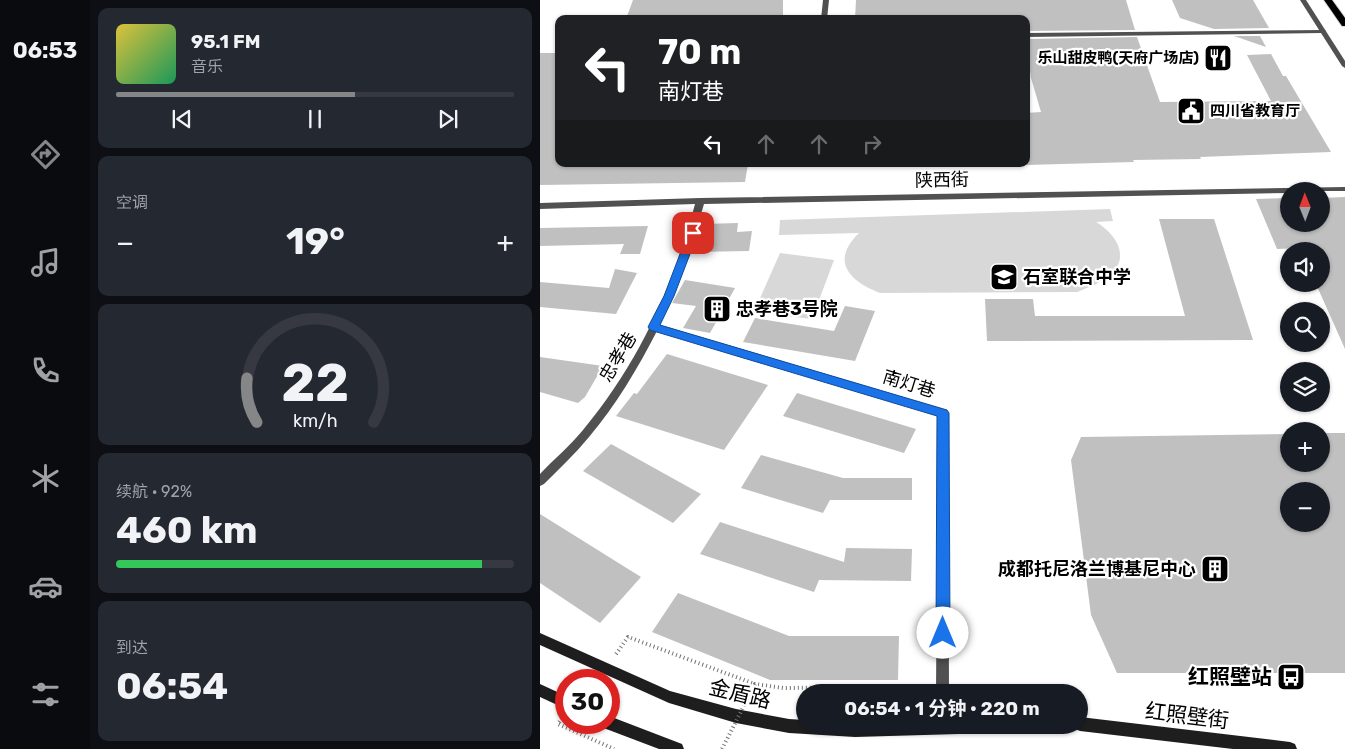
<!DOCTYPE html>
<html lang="zh">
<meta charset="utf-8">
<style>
:root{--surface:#171b24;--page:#242831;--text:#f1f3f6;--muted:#9ea1a6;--line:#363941;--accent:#858687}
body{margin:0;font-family:Rubik,"Noto Sans SC",sans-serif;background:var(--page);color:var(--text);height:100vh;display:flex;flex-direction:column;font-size:19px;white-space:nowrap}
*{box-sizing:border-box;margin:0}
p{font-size:16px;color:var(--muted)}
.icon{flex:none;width:28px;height:28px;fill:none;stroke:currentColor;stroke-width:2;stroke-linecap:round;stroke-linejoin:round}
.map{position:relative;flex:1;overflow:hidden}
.side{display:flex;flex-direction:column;gap:8px;padding:8px;background:#0d0f14;width:450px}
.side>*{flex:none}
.guide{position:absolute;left:15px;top:15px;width:475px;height:152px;border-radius:10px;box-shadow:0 1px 4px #0004;background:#202124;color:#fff;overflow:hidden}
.needle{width:32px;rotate:359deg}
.tools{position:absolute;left:740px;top:182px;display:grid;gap:10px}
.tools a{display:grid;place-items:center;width:50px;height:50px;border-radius:50%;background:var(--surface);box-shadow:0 1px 4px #0004;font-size:25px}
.speed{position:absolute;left:15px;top:669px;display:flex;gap:10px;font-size:25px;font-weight:700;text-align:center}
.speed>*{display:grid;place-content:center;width:65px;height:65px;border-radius:50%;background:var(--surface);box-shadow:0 1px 4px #0004;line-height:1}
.speed .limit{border:8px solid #d22;background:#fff;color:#111}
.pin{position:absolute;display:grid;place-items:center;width:42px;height:42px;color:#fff;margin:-21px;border-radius:10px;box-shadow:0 2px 8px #0006}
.me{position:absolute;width:55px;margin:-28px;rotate:0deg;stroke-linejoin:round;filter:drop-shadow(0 0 4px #0008)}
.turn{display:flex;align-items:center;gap:18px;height:105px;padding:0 20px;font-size:22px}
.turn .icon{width:65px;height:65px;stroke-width:2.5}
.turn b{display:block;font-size:35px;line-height:42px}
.lanes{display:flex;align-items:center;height:48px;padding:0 20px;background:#0003;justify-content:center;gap:25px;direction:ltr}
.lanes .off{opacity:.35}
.big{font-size:38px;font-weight:700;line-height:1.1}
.side .card{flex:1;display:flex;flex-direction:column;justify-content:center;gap:8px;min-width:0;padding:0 18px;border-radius:10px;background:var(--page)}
.side .dial{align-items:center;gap:0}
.dial svg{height:130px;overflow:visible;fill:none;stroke:var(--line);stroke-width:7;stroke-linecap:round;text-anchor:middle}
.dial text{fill:var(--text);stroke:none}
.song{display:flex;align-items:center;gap:15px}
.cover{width:60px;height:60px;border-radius:8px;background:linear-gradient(135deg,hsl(50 70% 55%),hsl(150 70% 35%))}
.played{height:5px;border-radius:2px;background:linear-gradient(90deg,var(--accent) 60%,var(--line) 60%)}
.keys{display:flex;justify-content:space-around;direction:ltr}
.heat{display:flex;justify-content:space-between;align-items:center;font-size:28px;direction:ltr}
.charge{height:8px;border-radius:4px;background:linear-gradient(90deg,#34c759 92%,var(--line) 0)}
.trip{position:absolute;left:256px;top:684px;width:292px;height:50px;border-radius:25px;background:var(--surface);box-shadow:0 1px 4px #0004;font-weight:700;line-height:50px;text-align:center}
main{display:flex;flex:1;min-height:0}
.menu{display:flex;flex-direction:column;width:90px;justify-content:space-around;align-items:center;background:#090b0e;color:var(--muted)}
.menu .icon{width:35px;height:35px}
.menu .on{color:var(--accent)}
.menu b{font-size:22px;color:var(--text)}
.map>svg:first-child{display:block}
</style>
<main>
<nav class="menu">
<b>06:53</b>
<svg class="icon on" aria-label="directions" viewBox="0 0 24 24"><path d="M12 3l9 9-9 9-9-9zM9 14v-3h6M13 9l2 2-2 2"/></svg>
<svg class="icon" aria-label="music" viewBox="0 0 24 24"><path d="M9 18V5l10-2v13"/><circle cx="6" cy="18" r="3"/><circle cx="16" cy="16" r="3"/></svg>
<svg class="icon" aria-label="phone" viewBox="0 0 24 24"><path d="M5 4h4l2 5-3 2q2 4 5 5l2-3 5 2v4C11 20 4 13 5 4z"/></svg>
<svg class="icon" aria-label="climate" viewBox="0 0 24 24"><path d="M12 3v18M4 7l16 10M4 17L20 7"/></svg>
<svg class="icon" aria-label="car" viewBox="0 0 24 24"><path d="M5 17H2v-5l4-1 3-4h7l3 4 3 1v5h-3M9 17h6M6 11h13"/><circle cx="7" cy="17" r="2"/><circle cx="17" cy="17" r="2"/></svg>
<svg class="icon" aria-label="filters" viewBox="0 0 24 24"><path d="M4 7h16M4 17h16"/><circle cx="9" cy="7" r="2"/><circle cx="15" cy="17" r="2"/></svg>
</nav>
<section class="side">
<div class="card">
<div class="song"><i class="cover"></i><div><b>95.1 FM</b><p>音乐</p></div></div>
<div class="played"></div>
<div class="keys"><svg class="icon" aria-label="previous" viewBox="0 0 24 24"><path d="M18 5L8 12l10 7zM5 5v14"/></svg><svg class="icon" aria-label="pause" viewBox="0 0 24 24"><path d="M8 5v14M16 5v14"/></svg><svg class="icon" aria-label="next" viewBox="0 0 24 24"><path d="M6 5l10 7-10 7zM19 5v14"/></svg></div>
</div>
<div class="card"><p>空调</p>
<div class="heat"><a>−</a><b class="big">19°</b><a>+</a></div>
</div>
<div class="card dial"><svg viewBox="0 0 100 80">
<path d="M14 69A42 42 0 1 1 86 69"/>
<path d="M14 69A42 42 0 0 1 8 42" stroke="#858687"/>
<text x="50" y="56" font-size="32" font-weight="700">22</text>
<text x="50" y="72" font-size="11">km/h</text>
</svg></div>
<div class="card"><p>续航 · 92%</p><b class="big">460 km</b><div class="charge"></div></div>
<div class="card"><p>到达</p><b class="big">06:54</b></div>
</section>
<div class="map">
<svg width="805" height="749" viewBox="0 0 805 749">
<rect width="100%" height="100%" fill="#fff"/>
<!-- green -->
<g fill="#d8d8d8">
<path d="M570,209L573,221L556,222C573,232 591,254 572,273C562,283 549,287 537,292L340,293C309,281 290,261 319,233L239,235L240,220Z"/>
<polygon points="240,253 294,260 272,319 214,312"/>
</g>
<!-- building -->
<g fill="#c0c0c0" fill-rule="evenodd">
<polygon points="93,0 243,0 243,19 86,19"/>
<polygon points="316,0 586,0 595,30 486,31 486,17 315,19"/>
<polygon points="632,0 713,0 729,28 674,29 640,18"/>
<polygon points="694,36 720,36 726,47"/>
<polygon points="597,37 620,102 731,101 707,55 731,54 743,76 746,76 791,152 660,157 661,159 593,160 594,162 486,165 486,113 501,112 491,78 486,39"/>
<polygon points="0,53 19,53 19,164 208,164 205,182 0,185"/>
<polygon points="805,197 805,349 776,284 781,284 781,251 761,251 760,248 737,249 716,199 749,198 749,224 781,224 781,198"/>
<polygon points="619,219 674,219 713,340 447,341 445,299 493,299 495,316 645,316"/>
<polygon points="198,223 197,232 212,231 209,251 156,252 162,224"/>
<polygon points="108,226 100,254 80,254 84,244 0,246 0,228"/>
<polygon points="75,269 97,273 76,314 0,307 0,282 69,288"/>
<polygon points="145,280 195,288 170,333 143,328 156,306 132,303"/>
<polygon points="305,306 335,311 315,361 203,342 215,318 294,331"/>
<polygon points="127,354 228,385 184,450 76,416 94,393 97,394"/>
<polygon points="0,357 63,366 45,397 38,403 0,392"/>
<polygon points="257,393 376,429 364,453 243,416"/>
<path d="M781,433H805V673H577L551,615L531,460L541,437L749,434V464H781ZM749,491H781V524H749Z"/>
<polygon points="71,444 161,494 133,523 43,471"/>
<polygon points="221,455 303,478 372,478 372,500 290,500 283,513 201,488"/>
<polygon points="0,514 101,577 60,623 0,583"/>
<polygon points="180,522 304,562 306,548 372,549 371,581 279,580 274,592 160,554"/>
<polygon points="138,593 249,636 359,636 358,680 230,680 112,632"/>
</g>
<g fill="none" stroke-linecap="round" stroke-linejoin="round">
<defs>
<polygon id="primary" points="784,0 792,0 805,18 805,26 802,26"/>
</defs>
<!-- primary casing -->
<use href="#primary" stroke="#dbdbdb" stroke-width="2"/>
<!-- path -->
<g stroke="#737373" stroke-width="4" stroke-dasharray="1 3" stroke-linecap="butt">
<polyline points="76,654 88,637 215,684"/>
<polyline points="340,687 340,692"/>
<polyline points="22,718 18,724 74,749"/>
</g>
<!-- minor -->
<g fill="#515151" fill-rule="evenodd">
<polygon points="283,0 289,0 287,19 281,19"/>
<polygon points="785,30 786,31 783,33 486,37 486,33"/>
<path d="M805,187V191H749V193L164,204L147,261L120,325L403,409L407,410L408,413L409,692H396L398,415L117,331C98,368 76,405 49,437C35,454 19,469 4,484L0,486V474C14,459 30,446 43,430C98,364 134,286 155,204L0,209V203L160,198Z"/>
</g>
<!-- tertiary -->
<polygon fill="#515151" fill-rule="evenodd" points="760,0 766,0 805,61 805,68 802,66"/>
<!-- secondary -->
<g fill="#1e1e1e" fill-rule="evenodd">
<polygon points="0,633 130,691 196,709 249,719 265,720 265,725 496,725 494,730 489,732 315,737 249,733 196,723 129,703 0,645"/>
<polygon points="0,684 26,696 26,709 0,697"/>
<polygon points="69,716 142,744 144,749 119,749 61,727 60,722 69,722"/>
<polygon points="540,717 750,742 755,744 757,749 693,749 540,731 535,729 534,725 540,725"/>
</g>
<!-- primary -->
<use href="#primary" fill="#000" fill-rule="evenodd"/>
<!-- path-bridge -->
<polyline stroke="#737373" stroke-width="4" stroke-dasharray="1 3" stroke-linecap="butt" points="182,749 215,684 243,688 340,687"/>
</g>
<!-- route -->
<polygon fill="#1a73e8" stroke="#114b97" points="153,229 158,233 134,296 120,325 407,410 409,413 410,633 408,637 403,639 398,637 396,633 397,416 110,330 108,327 124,296 148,233"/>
<!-- icons -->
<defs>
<symbol id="restaurant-square" viewBox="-11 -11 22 22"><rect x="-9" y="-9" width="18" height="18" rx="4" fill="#000" stroke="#fff"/><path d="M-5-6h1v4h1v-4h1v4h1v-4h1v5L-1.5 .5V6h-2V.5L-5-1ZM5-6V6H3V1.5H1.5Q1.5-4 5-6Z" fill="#fff"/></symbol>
<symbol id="civic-square" viewBox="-11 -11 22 22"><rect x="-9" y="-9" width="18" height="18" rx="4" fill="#000" stroke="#fff"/><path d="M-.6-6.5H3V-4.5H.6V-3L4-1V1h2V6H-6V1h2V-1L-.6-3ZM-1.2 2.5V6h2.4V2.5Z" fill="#fff"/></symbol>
<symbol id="school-square" viewBox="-11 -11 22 22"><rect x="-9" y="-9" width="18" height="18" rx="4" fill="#000" stroke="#fff"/><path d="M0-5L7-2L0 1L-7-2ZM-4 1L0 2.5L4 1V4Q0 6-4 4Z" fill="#fff"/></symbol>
<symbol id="building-square" viewBox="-11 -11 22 22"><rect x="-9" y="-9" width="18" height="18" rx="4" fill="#000" stroke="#fff"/><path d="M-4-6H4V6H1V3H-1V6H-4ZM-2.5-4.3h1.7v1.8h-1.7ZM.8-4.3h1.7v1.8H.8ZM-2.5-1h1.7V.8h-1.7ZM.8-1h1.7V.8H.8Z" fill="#fff"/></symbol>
<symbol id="bus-square" viewBox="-11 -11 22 22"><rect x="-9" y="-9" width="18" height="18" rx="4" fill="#000" stroke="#fff"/><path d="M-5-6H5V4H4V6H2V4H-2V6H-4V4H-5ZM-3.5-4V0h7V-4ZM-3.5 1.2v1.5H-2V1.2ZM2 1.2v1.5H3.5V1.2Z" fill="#fff"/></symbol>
</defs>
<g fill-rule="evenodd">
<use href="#restaurant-square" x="662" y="42" width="32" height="32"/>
<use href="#civic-square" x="635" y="95" width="32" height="32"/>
<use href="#school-square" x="448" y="261" width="32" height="32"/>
<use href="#building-square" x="161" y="293" width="32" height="32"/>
<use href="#building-square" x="659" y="553" width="32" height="32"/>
<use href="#bus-square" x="735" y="661" width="32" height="32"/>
</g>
<g text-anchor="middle" stroke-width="4.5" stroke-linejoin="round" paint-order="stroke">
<!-- far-poi labels -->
<g font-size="15" font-weight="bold" fill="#000" stroke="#fff" text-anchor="end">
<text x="659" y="63">乐山甜皮鸭(天府广场店)</text>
<text x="670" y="116" text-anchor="start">四川省教育厅</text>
</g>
<!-- street labels -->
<g font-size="18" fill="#000" stroke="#fff">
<text transform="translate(402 180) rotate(-1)" y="6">陕西街</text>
<text transform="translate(78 357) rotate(-59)" y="6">忠孝巷</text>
<text transform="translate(369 384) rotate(17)" y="6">南灯巷</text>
</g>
<!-- poi labels -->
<g font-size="18" font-weight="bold" fill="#000" stroke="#fff" text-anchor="start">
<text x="483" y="283">石室联合中学</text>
<text x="196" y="315">忠孝巷3号院</text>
<text x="656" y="575" text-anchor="end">成都托尼洛兰博基尼中心</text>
</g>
<!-- near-poi labels -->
<g font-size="21" font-weight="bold" fill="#000" stroke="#fff" text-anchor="end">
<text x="732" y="684">红照壁站</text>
</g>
<!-- near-street labels -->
<g font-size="21" fill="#000" stroke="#fff">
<text transform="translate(200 694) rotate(14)" y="7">金盾路</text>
<text transform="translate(647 716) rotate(7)" y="7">红照壁街</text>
</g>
</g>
</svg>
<div class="tools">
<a><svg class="needle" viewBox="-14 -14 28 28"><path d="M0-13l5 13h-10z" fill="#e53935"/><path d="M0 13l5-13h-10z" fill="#9ea1a6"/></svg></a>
<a><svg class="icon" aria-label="sound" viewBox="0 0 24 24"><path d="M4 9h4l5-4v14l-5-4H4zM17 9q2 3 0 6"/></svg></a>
<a><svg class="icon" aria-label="search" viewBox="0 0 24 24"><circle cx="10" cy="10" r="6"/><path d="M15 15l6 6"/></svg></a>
<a><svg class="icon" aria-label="layers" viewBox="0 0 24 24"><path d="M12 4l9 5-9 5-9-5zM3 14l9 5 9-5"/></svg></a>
<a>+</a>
<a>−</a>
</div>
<div class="speed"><div class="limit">30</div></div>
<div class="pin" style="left:153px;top:233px;background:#d93025"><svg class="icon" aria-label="arrive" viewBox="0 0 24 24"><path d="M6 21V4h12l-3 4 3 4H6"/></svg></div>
<svg class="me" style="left:403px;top:633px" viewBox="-20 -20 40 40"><circle r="19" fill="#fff"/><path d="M0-13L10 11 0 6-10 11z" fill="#1a73e8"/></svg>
<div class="trip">06:54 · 1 分钟 · 220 m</div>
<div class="guide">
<div class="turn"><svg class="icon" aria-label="left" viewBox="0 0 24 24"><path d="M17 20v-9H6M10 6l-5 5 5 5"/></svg><div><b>70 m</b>南灯巷</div></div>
<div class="lanes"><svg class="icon" aria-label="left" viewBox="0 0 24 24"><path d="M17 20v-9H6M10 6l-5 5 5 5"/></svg><svg class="icon off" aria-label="ahead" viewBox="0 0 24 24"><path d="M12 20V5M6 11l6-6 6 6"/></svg><svg class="icon off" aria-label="ahead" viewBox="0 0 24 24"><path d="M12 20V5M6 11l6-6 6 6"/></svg><svg class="icon off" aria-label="right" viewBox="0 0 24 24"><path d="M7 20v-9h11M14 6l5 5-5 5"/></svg></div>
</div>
</div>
</main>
